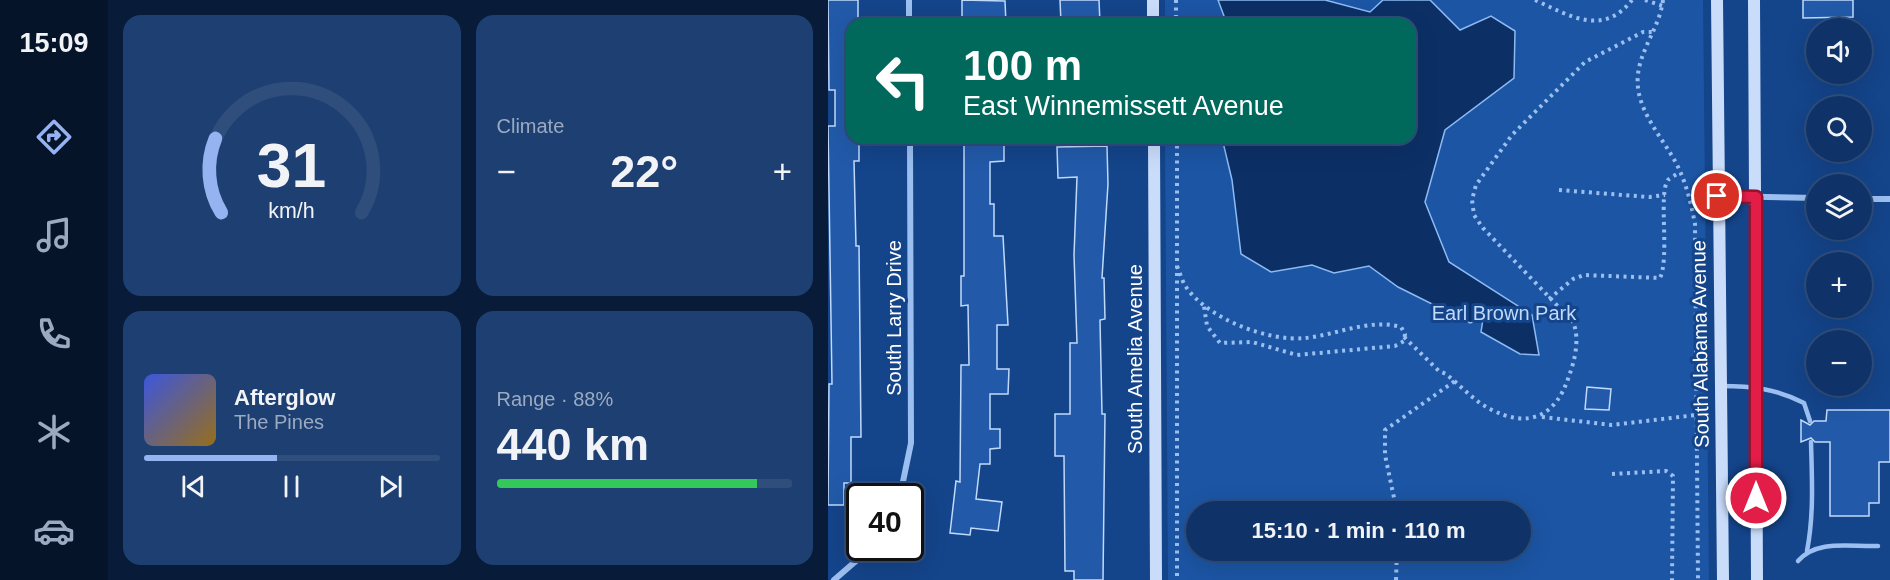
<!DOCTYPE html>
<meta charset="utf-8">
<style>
:root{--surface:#0f3368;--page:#1d3f71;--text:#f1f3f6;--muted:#9baac0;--line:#2f4e7c;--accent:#95b2f1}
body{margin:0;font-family:Helvetica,sans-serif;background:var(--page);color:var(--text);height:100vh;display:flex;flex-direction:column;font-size:22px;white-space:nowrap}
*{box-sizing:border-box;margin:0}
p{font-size:20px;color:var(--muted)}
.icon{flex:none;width:33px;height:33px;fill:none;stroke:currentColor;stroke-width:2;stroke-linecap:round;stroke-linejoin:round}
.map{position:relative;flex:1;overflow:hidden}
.details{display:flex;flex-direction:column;gap:15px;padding:15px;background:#081c39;width:720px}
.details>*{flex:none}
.guide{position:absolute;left:18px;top:18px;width:570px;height:126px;border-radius:18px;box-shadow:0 6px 24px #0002,0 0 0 2px var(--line);background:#00695c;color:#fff;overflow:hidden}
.tools{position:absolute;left:978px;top:18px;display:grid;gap:12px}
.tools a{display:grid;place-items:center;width:66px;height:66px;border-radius:50%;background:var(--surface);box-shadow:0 6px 24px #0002,0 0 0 2px var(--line);font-size:30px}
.speed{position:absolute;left:18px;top:483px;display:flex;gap:12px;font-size:30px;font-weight:700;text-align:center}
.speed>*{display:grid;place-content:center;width:78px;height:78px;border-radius:50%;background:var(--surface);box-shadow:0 6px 24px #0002,0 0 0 2px var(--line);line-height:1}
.speed .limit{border:3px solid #111;border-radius:9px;background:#fff;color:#111}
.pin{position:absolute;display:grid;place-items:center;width:51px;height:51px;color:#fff;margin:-26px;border:3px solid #fff;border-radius:50%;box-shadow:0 2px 6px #0007}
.me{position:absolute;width:66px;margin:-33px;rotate:0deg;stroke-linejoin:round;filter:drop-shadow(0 0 4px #0008)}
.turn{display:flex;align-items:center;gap:21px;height:126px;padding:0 18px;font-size:27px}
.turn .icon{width:78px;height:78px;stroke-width:2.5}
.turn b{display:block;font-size:42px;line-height:51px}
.big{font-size:45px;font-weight:700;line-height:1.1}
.details .tile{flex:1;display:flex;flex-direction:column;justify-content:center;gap:9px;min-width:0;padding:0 21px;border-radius:18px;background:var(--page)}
.details .dial{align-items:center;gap:0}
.dial svg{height:156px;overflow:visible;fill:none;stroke:var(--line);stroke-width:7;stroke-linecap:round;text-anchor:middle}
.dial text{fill:var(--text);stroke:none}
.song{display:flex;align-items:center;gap:18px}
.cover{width:72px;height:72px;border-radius:9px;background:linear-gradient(135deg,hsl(230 70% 55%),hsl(40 70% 35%))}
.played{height:6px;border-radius:3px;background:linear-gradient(90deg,var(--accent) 45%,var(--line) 45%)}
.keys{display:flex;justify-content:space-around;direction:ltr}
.heat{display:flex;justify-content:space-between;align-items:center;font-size:33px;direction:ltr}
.charge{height:9px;border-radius:4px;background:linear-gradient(90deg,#34c759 88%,var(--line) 0)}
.details .tiles{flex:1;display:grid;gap:15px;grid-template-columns:repeat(2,1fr)}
.trip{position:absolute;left:358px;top:501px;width:345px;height:60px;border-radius:30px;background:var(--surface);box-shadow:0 6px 24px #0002,0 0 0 2px var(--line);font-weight:700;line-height:60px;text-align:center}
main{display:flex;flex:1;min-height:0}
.tab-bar{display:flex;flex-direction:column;width:108px;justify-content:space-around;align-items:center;background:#06142a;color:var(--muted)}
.tab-bar .icon{width:42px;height:42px}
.tab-bar .active{color:var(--accent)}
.tab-bar b{font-size:27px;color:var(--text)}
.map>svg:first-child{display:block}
</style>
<main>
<nav class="tab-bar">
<b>15:09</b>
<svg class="icon active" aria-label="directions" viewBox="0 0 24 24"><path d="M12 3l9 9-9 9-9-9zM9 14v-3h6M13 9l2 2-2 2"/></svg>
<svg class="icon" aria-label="music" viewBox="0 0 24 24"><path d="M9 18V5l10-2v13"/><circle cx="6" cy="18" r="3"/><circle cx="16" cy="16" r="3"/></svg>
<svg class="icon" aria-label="phone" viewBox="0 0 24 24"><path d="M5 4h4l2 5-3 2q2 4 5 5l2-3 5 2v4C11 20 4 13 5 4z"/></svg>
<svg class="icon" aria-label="climate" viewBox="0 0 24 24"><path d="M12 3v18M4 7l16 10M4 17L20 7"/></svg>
<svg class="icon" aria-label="car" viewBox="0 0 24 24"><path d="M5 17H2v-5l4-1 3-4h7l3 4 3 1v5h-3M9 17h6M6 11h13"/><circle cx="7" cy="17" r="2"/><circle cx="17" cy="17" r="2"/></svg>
</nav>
<section class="details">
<div class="tiles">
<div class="tile dial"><svg viewBox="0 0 100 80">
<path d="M14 69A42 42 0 1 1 86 69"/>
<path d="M14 69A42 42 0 0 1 11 31" stroke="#95b2f1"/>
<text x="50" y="56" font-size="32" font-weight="700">31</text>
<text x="50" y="72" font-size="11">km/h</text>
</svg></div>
<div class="tile"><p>Climate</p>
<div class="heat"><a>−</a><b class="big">22°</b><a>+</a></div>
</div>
<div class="tile">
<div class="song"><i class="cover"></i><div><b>Afterglow</b><p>The Pines</p></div></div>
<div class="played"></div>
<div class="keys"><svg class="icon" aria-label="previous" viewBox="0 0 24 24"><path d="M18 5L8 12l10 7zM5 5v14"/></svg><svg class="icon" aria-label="pause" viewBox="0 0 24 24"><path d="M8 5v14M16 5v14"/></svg><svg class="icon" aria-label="next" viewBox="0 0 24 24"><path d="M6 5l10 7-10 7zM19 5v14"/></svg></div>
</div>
<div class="tile"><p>Range · 88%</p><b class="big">440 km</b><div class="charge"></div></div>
</div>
</section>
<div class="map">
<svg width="1062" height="580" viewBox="0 0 1062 580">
<rect width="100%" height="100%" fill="#14448a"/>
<!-- green -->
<path fill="#1c55a4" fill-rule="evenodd" d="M337,0H875L881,580H340L337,138H582V24H337ZM369,512H693V550H369Z"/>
<!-- water -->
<polygon fill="#0c3066" stroke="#8dbaf3" stroke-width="1.5" points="390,0 497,0 542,12 555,0 602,0 632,30 663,16 687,31 686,78 617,130 597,202 621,262 704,315 711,355 692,354 653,332 655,319 642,323 570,287 541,266 506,273 484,265 443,272 413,254 404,180 394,138 582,138 582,24 399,24"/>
<!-- building -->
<g fill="#225aa9" stroke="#c1dafb" stroke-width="1.5">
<polygon points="0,0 30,0 30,24 24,24 24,138 31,138 31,161 26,161 28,246 31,246 33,437 23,437 23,483 16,483 16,505 0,505 1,384 4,384 0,126 7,126 7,90 1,90"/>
<polygon points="134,0 177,1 178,24 134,24"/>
<polygon points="232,0 271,0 272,24 233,23"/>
<polygon points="975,0 1025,0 1025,17 975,18"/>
<polygon points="136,138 176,138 176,161 162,162 162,204 166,204 166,236 175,236 180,325 169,325 169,369 181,369 180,394 162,394 162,429 172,429 172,448 162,449 162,464 152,464 148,499 174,502 170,531 143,528 142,535 122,533 128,481 132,482 133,365 141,365 140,305 133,306 133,276 136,276"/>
<polygon points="279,146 280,184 274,278 276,278 277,319 272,320 274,414 277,414 275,580 246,580 246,571 237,571 236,456 227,456 227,414 242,414 242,343 249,343 246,255 249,177 230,178 229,147"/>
<polygon points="759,387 783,389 781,410 757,409"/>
<polygon points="999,410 1062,410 1062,462 1051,462 1051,503 1041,503 1041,516 1002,516 1002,442 987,442 983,438 973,442 973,420 982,425 986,421 998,421"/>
</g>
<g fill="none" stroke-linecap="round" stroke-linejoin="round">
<!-- path -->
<g stroke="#9bbff0" stroke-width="4" stroke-dasharray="3 4.5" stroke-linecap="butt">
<polyline points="348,0 348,24"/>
<path d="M707,0C742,16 775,37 804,0"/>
<polyline points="817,0 835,6"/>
<path d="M835,0C832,26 813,48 810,74C806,108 833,135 848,163C858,182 863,203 867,224L870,580"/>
<polyline points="349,138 349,580"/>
<polyline points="731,190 821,197 837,195"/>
<path d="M349,266C352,273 354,281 358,287C379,318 440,342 477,338C509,335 541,318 573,327L577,334L576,341L567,346L469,355L424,342L392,343L379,326L376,306"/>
<path d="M721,299L745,279L756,275L832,278C842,257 830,193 840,180C843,177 848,175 852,172"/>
<path d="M576,337L611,371L618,374C632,385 646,401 662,409C700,429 728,417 741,376C747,360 752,338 745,322L655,228L646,215L644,200L648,185L684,135L757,62L815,32H826"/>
<polyline points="714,417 784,425 868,415"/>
<polyline points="784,474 838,471 845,476 844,580"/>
<polyline points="569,512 557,455 557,430 627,381"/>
<polyline points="568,580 569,550"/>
</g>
<!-- lane -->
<g stroke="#9bbff0" stroke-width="4.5">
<path d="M893,386C924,386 949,389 976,403L982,421"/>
<path d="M979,551C986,515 984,479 983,442"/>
<path d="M970,561C989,539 1022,547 1050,546"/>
</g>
<!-- street -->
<g stroke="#9bbff0" stroke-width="6">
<polyline points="81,0 81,24"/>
<polyline points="890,196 988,198"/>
<polyline points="1034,199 1062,199"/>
<polyline points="72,496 83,443 82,138"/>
<polyline points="6,580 43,548"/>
</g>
<!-- secondary -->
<g stroke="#c9ddfb" stroke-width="12">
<polyline points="325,0 325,24"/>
<polyline points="889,0 895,580"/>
<polyline points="926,0 929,580"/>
<polyline points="326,138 328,580"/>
</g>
</g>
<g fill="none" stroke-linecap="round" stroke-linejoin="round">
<defs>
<polyline id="route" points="889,196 928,197 928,498"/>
</defs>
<!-- route casing -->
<use href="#route" stroke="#92132f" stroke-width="15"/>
<!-- route -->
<use href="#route" stroke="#e11d48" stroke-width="10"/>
</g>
<g text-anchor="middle" stroke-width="6" stroke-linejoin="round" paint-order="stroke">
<!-- park labels -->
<g font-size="20" fill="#c1dafb" stroke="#14448a">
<text x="676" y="320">Earl Brown Park</text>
</g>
<!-- street labels -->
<g font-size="20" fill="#fff" stroke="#14448a">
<text transform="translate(66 318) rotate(-90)" y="7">South Larry Drive</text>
<text transform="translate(872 344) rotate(-91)" y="7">South Alabama Avenue</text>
<text transform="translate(307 359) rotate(-90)" y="7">South Amelia Avenue</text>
</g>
</g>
</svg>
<div class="tools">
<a><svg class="icon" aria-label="sound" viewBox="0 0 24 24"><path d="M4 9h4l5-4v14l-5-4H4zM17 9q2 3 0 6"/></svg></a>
<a><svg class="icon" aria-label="search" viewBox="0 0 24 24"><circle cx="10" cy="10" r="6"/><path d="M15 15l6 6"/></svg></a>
<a><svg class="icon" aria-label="layers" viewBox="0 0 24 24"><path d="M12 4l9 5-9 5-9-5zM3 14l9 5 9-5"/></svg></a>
<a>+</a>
<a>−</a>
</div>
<div class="speed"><div class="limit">40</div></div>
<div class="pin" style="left:889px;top:196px;background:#d93025"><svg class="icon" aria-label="arrive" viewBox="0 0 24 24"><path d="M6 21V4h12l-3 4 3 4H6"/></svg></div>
<svg class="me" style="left:928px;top:498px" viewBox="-20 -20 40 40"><circle r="17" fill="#e11d48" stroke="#fff" stroke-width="3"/><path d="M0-11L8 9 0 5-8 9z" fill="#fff"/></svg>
<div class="trip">15:10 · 1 min · 110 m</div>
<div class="guide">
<div class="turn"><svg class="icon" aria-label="left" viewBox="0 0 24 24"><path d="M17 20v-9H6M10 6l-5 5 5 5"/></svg><div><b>100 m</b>East Winnemissett Avenue</div></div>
</div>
</div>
</main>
